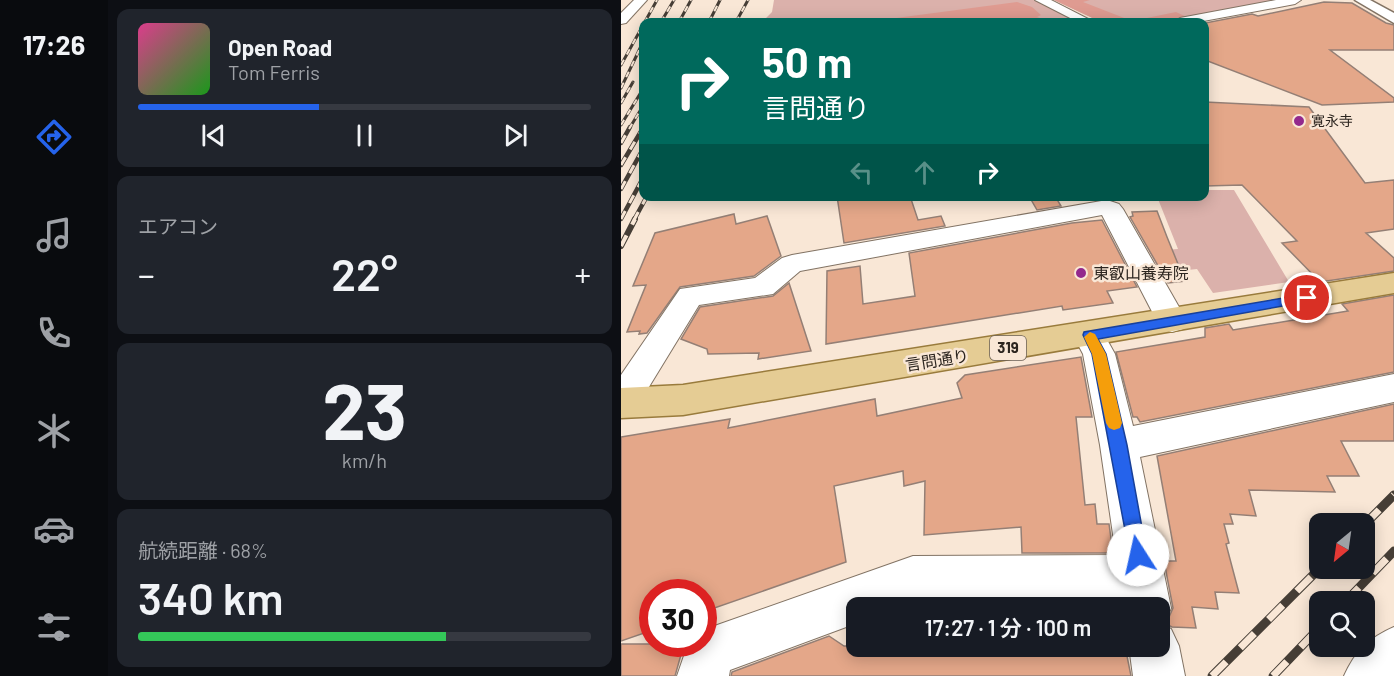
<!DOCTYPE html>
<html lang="ja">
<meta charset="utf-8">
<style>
:root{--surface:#171b24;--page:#20242c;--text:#f1f3f6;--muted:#9ea1a6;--line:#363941;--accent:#2563eb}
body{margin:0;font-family:Barlow,"Noto Sans JP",sans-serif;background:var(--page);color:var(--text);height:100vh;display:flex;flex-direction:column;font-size:22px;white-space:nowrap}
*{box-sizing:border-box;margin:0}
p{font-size:20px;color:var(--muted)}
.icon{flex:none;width:33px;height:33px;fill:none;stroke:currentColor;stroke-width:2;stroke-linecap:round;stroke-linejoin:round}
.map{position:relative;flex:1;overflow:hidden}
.panel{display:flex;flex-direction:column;gap:9px;padding:9px;background:#0d0f14;width:513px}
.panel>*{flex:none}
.banner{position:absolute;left:18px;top:18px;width:570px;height:183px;border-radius:12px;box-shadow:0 3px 15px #0003;background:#00695c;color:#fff;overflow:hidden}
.needle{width:39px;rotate:209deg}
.tools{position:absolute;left:688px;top:513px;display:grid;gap:12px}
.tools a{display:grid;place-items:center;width:66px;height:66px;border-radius:12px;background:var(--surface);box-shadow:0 3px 15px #0003;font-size:30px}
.speed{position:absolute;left:18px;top:579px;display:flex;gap:12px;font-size:30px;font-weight:700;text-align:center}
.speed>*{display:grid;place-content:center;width:78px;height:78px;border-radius:50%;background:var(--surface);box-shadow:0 3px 15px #0003;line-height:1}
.speed .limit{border:9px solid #d22;background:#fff;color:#111}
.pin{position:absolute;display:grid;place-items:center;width:51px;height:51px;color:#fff;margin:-26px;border:3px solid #fff;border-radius:50%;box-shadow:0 2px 6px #0007}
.me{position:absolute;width:66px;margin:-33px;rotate:350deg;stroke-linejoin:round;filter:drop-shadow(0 0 4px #0008)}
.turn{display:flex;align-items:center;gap:21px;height:126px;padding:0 24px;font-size:27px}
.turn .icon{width:78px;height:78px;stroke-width:2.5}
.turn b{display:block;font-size:42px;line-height:51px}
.lanes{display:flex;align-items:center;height:57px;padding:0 24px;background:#0003;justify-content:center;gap:30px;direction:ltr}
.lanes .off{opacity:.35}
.big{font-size:45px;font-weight:600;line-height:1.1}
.panel .widget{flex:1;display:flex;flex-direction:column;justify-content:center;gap:9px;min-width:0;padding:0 21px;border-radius:12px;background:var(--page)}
.panel .dial{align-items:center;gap:0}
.dial b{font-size:78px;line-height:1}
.song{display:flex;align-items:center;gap:18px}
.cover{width:72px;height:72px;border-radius:9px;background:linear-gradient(135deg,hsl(330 70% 55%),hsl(120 70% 35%))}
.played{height:6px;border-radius:3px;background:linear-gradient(90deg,var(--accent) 40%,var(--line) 40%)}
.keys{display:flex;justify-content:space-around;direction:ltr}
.heat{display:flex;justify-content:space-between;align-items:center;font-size:33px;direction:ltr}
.charge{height:9px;border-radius:4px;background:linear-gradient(90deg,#34c759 68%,var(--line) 0)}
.trip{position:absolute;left:225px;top:597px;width:324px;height:60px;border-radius:12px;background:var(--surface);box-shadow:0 3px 15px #0003;font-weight:600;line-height:60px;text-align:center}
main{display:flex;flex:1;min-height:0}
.tab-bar{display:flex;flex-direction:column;width:108px;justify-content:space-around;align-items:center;background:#090b0e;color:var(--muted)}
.tab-bar .icon{width:42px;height:42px}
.tab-bar .selected{color:var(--accent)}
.tab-bar b{font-size:27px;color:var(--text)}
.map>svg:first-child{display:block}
</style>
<main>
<nav class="tab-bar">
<b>17:26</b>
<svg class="icon selected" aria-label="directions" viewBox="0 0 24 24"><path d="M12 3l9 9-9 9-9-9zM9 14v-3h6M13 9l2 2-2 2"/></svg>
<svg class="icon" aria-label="music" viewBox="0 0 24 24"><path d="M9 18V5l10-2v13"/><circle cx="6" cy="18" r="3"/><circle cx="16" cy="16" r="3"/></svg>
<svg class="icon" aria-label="phone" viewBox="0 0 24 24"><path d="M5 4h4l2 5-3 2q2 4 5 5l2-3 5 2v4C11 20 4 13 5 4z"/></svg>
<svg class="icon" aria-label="climate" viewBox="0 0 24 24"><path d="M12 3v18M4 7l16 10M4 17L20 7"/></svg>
<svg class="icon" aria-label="car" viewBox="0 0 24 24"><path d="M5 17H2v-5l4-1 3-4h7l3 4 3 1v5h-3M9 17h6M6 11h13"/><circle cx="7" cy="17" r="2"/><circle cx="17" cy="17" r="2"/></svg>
<svg class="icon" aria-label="filters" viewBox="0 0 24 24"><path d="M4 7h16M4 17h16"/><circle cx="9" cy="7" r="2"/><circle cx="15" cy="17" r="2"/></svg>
</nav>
<section class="panel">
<div class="widget">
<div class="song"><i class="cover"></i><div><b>Open Road</b><p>Tom Ferris</p></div></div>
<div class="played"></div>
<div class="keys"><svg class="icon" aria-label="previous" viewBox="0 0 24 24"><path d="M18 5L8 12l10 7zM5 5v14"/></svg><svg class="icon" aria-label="pause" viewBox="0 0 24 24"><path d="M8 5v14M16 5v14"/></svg><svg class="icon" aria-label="next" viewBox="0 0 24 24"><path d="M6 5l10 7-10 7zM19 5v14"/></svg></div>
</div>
<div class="widget"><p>エアコン</p>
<div class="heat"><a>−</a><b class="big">22°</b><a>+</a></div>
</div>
<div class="widget dial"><b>23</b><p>km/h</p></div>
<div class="widget"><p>航続距離 · 68%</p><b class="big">340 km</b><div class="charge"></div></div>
</section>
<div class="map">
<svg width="773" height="676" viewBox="0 0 773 676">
<rect width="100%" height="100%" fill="#f9e7d6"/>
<!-- green -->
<g fill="#dbb1ab">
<polygon points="153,0 415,0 460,22 141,22 151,12"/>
<polygon points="433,0 658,0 541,22 480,22"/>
<polygon points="584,190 613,190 668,282 592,293 576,269 540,273 528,251 557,249 537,199 542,197 584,196"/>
</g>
<!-- forest -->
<g fill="#df9b91">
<polygon points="433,0 469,0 462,2 511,21 555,12 568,18 543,22 480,22"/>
<path d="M396,2L411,7L420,15L416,17C427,22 439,14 449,22H245Z"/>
</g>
<!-- building -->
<g fill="#e4a789" stroke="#947f75" stroke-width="1.5">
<polygon points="703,2 731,3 765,23 773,25 773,50 709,50 773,98 773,102 701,105 584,60 584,23 631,14 637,16"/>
<polygon points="584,102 688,107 744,183 773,180 773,229 745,233 773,258 773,271 699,282 661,243 676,241 621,185 584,186"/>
<polygon points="216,196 289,196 297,220 320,216 324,226 223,243"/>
<polygon points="408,196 434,196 440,206 416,210"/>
<polygon points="536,211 546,237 564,281 547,283 509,217 512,216 511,212"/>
<polygon points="113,214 115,224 146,216 160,256 133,276 59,287 26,333 18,334 19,331 6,332 25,285 12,286 34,233"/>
<polygon points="481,220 516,287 486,291 492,303 442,310 441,306 205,344 206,271 239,266 242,304 294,296 288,253 451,223"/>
<polygon points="168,283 190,351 137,359 138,353 87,354 86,349 60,339 79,307 152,296"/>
<polygon points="773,295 773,372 519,422 516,417 512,417 495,352 584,337 584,328 608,324 612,330 727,311 721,304"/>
<polygon points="460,357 471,417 455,417 464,505 474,504 476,524 488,524 492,553 401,553 400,527 303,535 304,481 283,486 282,471 213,486 225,562 82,612 82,592 32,592 32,630 0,641 0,437 109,419 107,428 254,399 256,416 341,398 336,383 344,375"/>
<polygon points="773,404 773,441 720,441 738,476 706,476 714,492 628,490 635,516 609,514 612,524 603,524 608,543 605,544 618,593 594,592 597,609 571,607 575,628 551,627 545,624 552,608 543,561 555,561 536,456"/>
<polygon points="482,602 499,602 500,608 341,608 341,604 420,603 421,605"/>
<polygon points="208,636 223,646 504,646 510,676 110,676 111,672"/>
<polygon points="0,644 63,644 54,676 0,676"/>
</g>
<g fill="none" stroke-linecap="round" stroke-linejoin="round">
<defs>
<g id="minor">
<polygon points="13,0 26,0 5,23 0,24 0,13"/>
<polygon points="414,0 430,0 473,22 457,22"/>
<polygon points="655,0 680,0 674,4 577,22 552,22 559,18"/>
<polygon points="486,200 498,204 502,209 566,321 562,329 551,332 540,329 481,215 179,271 152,294 78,305 12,413 0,417 0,375 59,289 134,278 161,258 171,255"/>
<polygon points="468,324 479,327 494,354 512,426 773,374 773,402 519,457 550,608 542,625 550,629 558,646 564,676 512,676 508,646 538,646 538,608 502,608 501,600 292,602 277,608 236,608 236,623 109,670 108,676 56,676 67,644 82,644 82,630 292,556 495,555 479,445 462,354 452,335 457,327"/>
<path d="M773,627V676H723C734,651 748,638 773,627Z"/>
</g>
<polygon id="tertiary" points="734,0 749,0 773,13 773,23"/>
<polygon id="primary" points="773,273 773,293 62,415 0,418 0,388 62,385"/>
</defs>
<!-- minor casing -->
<use href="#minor" stroke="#827364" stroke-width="2"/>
<!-- tertiary casing -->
<use href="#tertiary" stroke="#827364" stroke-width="3"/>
<!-- primary casing -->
<use href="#primary" stroke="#997b3c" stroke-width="3"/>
<!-- minor -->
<use href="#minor" fill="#fff" fill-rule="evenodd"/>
<!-- tertiary -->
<use href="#tertiary" fill="#fff" fill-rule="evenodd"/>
<!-- primary -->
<use href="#primary" fill="#e5cc94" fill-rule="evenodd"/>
<defs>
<g id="rail-far3">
<polyline points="40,22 53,0"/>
<polyline points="58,22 70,0"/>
<polyline points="88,22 99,0"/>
<polyline points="115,22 127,0"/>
<polyline points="0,65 36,0"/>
<polyline points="0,88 22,42"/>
<polyline points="0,103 12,82"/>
<polyline points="0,125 22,89"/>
<polyline points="8,129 22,106"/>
</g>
<g id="rail-far2">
<polyline points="0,143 9,127"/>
<polyline points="0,165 22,128"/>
<polyline points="0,189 22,149"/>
<polyline points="0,219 22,178"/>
<polyline points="13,220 26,196"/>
</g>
<polyline id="rail-far1" points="0,246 14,219"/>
<g id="rail">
<polyline points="744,524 773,495"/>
<polyline points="724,602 773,551"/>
<polyline points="591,676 699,568"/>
<polyline points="652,676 699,627"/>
</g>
</defs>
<!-- rail-far3 casing -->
<use href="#rail-far3" stroke="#463e36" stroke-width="3"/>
<!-- rail-far2 casing -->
<use href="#rail-far2" stroke="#463e36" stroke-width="4.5"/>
<!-- rail-far1 casing -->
<use href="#rail-far1" stroke="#463e36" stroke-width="6"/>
<!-- rail casing -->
<use href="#rail" stroke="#463e36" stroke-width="9"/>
<!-- rail-far3 -->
<use href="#rail-far3" stroke="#f9e7d6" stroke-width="2" stroke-dasharray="6" stroke-linecap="butt"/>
<!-- rail-far2 -->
<use href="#rail-far2" stroke="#f9e7d6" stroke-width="3" stroke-dasharray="9" stroke-linecap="butt"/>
<!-- rail-far1 -->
<use href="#rail-far1" stroke="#f9e7d6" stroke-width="4" stroke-dasharray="12" stroke-linecap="butt"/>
<!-- rail -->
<use href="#rail" stroke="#f9e7d6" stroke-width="7" stroke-dasharray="20" stroke-linecap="butt"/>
</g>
<!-- route -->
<polygon fill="#2563eb" stroke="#184099" stroke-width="1.5" points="686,294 692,298 690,301 477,339 485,354 506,445 526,555 524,562 517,564 510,562 471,354 462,335 463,332"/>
<!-- slow -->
<polygon fill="#f59e0b" points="469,332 474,334 485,354 501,423 499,428 493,430 488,428 485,423 471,354 463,337"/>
<!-- markers -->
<g fill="#93298d" stroke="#f9e7d6" stroke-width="2">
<circle cx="678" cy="121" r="6"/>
<circle cx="460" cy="273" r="6"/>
</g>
<g text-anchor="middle" stroke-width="5" stroke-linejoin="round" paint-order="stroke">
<!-- far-poi labels -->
<g font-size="14" fill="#2c251f" stroke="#f9e7d6" text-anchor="start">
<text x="690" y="126">寛永寺</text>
</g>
<!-- shield labels -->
<rect fill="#f9e7d6" stroke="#6a5f56" stroke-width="1.5" x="369" y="336" width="36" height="24" rx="4.5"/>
<g font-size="15" font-weight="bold" fill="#2c251f">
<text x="387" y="353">319</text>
</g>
<!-- poi labels -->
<g font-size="16" fill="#2c251f" stroke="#f9e7d6" text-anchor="start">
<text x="472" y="279">東叡山養寿院</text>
</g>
<!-- street labels -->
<g font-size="16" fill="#2c251f" stroke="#f9e7d6">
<text transform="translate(316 360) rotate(-9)" y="6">言問通り</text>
</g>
</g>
</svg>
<div class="tools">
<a><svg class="needle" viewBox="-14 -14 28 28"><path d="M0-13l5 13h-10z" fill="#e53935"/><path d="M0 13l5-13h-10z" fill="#9ea1a6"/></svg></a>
<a><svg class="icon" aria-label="search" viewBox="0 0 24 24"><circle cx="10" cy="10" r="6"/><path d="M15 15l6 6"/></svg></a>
</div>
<div class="speed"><div class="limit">30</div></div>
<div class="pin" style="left:686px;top:298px;background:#d93025"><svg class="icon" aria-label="arrive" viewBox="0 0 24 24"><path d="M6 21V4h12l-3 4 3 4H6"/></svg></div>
<svg class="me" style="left:517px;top:555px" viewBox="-20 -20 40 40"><circle r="19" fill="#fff"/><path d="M0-13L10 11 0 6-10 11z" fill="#2563eb"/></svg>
<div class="trip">17:27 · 1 分 · 100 m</div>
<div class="banner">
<div class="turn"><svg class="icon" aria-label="right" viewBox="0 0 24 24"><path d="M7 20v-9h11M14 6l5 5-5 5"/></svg><div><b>50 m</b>言問通り</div></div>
<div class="lanes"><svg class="icon off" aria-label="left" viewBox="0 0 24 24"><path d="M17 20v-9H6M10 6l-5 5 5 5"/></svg><svg class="icon off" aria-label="ahead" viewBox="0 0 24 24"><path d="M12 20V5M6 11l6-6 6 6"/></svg><svg class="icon" aria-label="right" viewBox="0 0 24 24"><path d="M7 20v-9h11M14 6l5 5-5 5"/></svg></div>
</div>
</div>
</main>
